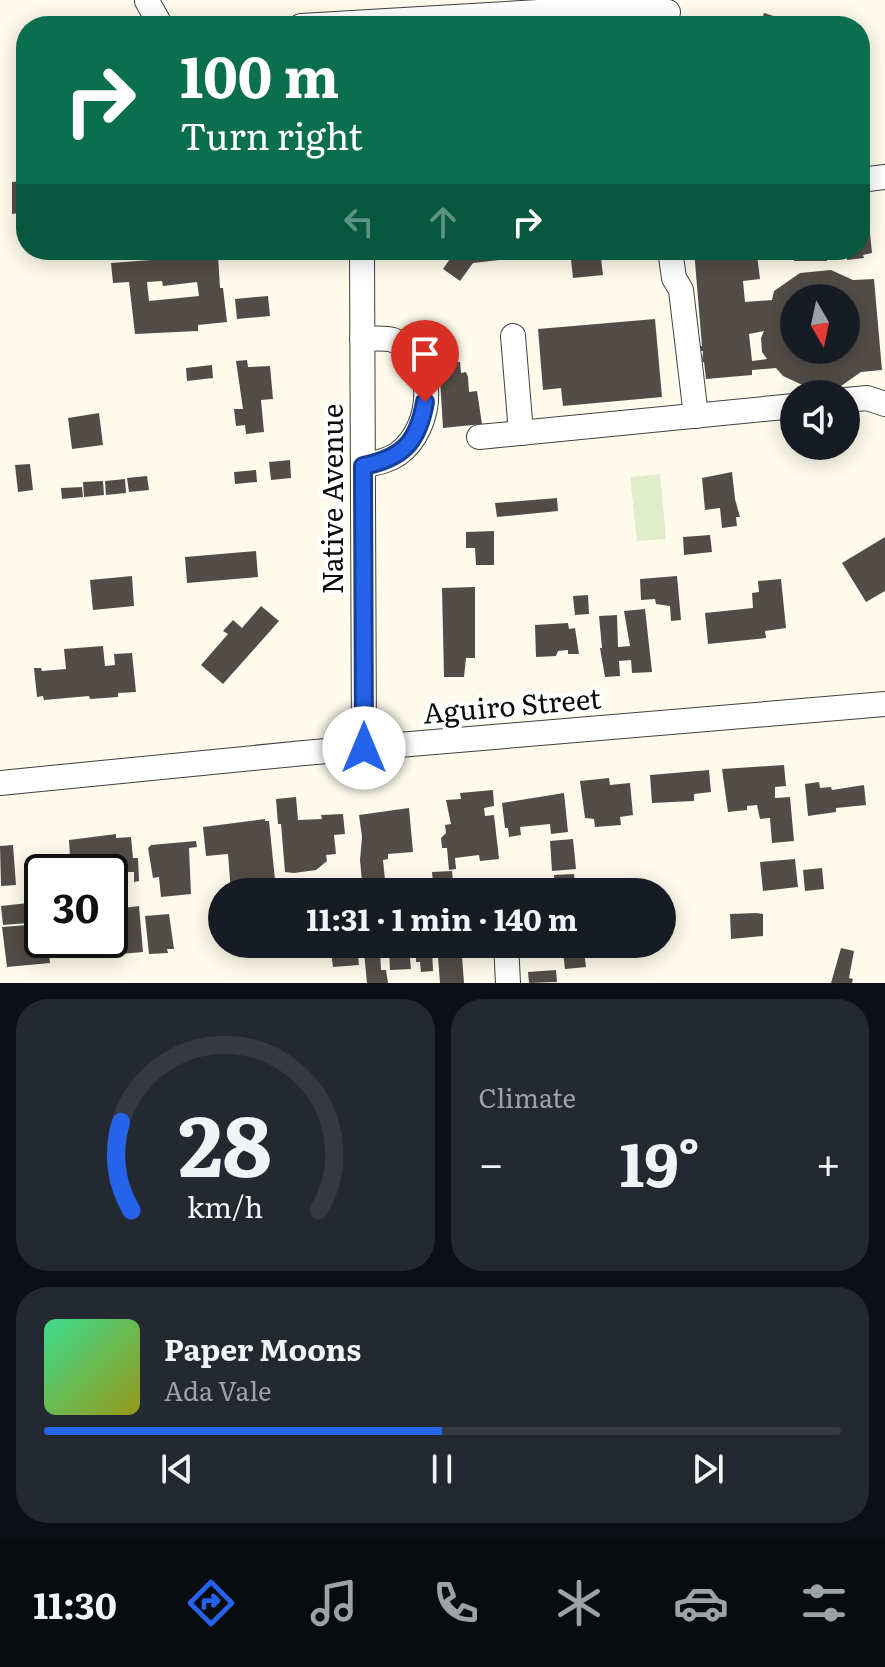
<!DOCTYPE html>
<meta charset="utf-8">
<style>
:root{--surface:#171b24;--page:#242831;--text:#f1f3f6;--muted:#9ea1a6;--line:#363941;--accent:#2563eb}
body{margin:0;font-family:Literata,serif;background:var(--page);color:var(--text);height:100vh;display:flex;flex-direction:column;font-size:30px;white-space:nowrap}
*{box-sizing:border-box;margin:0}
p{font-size:26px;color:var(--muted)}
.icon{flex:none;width:44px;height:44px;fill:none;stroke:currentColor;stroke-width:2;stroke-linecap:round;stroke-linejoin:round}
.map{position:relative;height:983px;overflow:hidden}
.details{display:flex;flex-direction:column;gap:16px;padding:16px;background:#0d0f14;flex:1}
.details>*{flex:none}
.hud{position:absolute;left:16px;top:16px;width:854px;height:244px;border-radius:32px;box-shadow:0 4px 20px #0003;background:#0b6e4f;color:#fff;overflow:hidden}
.needle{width:52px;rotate:171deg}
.fabs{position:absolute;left:780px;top:284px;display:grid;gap:16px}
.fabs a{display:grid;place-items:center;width:80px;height:80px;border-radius:50%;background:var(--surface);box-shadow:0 4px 20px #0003;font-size:40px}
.speed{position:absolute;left:24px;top:854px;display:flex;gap:16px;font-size:40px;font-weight:700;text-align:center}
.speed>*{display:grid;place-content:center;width:104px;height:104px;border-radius:50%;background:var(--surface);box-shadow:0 4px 20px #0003;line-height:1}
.speed .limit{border:4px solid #111;border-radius:12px;background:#fff;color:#111}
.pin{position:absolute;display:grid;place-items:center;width:68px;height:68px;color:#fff;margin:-82px -34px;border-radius:50% 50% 50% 0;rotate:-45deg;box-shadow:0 0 8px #0007}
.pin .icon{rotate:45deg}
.me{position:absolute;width:88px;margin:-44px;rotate:0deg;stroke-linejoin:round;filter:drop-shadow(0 0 6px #0008)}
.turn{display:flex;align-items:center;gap:28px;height:168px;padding:0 32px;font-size:36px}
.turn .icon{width:104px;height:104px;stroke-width:2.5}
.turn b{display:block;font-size:56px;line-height:68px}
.lanes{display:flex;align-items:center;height:76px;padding:0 32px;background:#0003;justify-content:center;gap:40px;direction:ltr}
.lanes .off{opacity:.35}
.big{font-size:60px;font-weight:700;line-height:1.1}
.details .widget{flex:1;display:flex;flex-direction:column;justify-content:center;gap:12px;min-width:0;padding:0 28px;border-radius:32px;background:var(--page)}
.details .dial{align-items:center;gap:0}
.dial svg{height:208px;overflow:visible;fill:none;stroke:var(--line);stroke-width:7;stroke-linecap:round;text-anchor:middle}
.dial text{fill:var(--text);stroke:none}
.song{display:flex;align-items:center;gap:24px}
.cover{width:96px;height:96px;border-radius:12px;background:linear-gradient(135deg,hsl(150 70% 55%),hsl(60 70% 35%))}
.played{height:8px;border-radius:4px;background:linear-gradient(90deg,var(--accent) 50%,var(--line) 50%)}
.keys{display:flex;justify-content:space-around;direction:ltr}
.heat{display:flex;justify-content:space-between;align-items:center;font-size:44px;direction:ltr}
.details .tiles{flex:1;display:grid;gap:16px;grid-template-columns:1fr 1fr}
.widget:last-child{grid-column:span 2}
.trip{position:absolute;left:208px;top:878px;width:468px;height:80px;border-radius:40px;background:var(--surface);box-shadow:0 4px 20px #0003;font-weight:700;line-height:80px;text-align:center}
.tab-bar{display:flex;height:128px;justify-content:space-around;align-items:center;background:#090b0e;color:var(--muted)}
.tab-bar .icon{width:56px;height:56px}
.tab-bar .on{color:var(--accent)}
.tab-bar b{font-size:36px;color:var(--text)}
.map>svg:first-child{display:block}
</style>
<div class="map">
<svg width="885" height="983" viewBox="0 0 885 983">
<rect width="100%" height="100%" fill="#fefbec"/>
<!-- pitch -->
<polygon fill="#dfedca" points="660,474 666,539 637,541 630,477"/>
<!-- building -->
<g fill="#534d49" fill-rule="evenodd">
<polygon points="764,13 786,20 784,26 760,26"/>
<polygon points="26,181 26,212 12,214 12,182"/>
<polygon points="867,204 872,253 863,255 864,258 847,260 847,256 827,258 827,261 794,261 793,250 860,250 860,205"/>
<polygon points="456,250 464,254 468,250 526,250 526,257 473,263 460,281 443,269"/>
<polygon points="570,250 600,250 603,275 573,278"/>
<path d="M694,250H741V256L757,255L760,279L743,281L745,302L772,300L774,291L800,273L831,270L853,280L874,279L882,370L861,372L841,386L811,389L783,376L776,368L752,370V375L706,379L704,362H702L703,351H700V346H702ZM794,298H846V350H794ZM764,331L761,338L762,352L767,359L752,361L749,334Z"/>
<path d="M218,255L220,288H223L227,322L198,325V331L135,334L129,282L113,283L111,263ZM162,281L163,286L197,282L199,296L149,301L147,282Z"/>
<polygon points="268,296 270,316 237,319 235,299"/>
<polygon points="655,319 662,397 563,406 561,388 543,390 538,329"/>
<polygon points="247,360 248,367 270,366 273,399 261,400 264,432 246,434 245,425 236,426 234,409 243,409 236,361"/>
<polygon points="460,362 461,373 466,372 468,377 469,392 477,391 482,424 443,428 439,363"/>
<polygon points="212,365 213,378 187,381 186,368"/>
<polygon points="99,413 103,445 72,449 68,418"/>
<polygon points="290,460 291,478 271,480 269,462"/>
<polygon points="30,464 33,490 18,492 15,465"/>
<polygon points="256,470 257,482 235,484 234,472"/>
<polygon points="732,472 735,499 740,517 736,517 737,526 722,528 720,508 705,510 702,478"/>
<polygon points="147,476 149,490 129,492 127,478"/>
<polygon points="125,479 126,493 106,495 105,481"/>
<polygon points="103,481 104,495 84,497 83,482"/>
<polygon points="82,487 83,497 62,499 61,488"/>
<polygon points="557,498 558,511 497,517 495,503"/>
<polygon points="494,531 494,565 476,565 475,548 466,548 466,532"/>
<polygon points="710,535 712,552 684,555 683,537"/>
<polygon points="885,537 885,591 866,602 842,563"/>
<polygon points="256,551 258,577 187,583 185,557"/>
<polygon points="132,576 134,606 93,610 90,580"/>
<polygon points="677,576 681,620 671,621 670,606 656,604 655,599 641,600 640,579"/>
<polygon points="781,579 786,628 765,631 766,638 708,644 705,613 753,608 752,593 759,592 758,581"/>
<polygon points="475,587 475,658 466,658 464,677 444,677 442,588"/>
<polygon points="588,595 589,614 575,615 573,596"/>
<polygon points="261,606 279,621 223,684 201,665 228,634 223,631 233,620 242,628"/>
<polygon points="645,609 652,672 632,673 631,660 619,661 620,676 605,677 600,648 602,648 599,616 617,615 618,647 630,646 624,611"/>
<polygon points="568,623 569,629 575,628 579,654 568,654 568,650 558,651 556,656 536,657 535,625"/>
<polygon points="103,646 105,666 115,665 114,654 132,653 136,692 118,693 118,697 90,699 89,696 44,700 43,696 37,697 34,668 41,668 42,671 66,669 64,649"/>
<polygon points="784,765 786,786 775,787 775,798 790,797 794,841 772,843 770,818 760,819 757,805 747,806 747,810 728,812 722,769"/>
<polygon points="709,770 711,792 694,794 694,801 652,803 650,775"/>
<polygon points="609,778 610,785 630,783 633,815 620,817 621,825 595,827 594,819 585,818 580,781"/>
<polygon points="819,782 820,788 831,787 832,790 864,785 866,805 836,808 836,812 808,816 805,784"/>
<polygon points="493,790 494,806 484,808 485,816 494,815 499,859 480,861 479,855 455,858 456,869 449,870 447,848 442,848 441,838 446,833 445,825 451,824 446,800 461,799 460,793"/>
<polygon points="564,793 568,832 551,834 550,824 520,827 521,835 509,837 508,828 505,828 502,803"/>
<polygon points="296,797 298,820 322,819 321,815 343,814 345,834 334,835 336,854 326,855 327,861 316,870 294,873 285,872 281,824 278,824 276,799"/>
<polygon points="409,808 413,852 388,854 388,859 383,860 386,890 363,892 360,860 362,837 359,815"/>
<polygon points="265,819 265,821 269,821 276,889 231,892 228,854 206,856 203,827"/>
<polygon points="116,834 116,838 131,837 133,858 138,858 139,881 134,882 134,872 71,872 69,840"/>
<polygon points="573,839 576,869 552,871 550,841"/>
<polygon points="196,841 197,847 189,848 191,894 161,897 159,877 153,878 148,848 151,845"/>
<polygon points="13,845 16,885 1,886 0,846"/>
<polygon points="795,859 798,887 763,891 760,862"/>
<polygon points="822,868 824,889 805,891 803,870"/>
<polygon points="452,871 454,892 434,892 432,872"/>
<polygon points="574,874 576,892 555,892 554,875"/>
<polygon points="28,903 30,922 42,921 42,940 48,940 50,963 7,967 2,927 27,925 31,954 28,923 3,925 1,906"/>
<polygon points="139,906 143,952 121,954 119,928 110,929 110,915 115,914 115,909"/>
<polygon points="756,913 763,914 763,936 731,939 730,914"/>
<polygon points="169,914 174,949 167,949 168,953 149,954 145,916"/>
<polygon points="343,944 357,944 359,965 333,967 330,945"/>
<polygon points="437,944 461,944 464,983 440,983"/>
<polygon points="562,944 583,944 586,967 565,969"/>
<polygon points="587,944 610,944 611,951 588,953"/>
<polygon points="432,947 433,971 421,972 420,962 416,962 416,948"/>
<polygon points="409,948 411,969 390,970 389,949"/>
<polygon points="841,948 854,951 849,978 853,979 852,983 831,983"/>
<polygon points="380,951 381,970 386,970 388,983 367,983 364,952"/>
<polygon points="556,970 557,982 529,983 528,972"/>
</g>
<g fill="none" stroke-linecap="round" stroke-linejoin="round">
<defs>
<g id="minor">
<polyline points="147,1 161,26"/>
<polyline points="301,26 623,7 668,12"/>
<polyline points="860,180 885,177"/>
<polyline points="362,250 364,748"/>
<polyline points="670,250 674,278 681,290 696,416"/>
<polyline points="513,336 521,433"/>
<path d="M362,339C372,339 384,337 393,340C439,358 434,428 398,454C388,461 375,463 363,466"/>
<polyline points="846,400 867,398 885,404"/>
<polyline points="479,437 794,406"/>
<polyline points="0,783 304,753 885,704"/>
<polyline points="506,944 508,983"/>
</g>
</defs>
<!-- minor casing -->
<use href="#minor" stroke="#3f3f3f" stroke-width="26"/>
<!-- minor -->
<use href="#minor" stroke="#fff" stroke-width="24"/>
</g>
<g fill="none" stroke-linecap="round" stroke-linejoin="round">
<defs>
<path id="route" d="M364,748L363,466C403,458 418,442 425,402"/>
</defs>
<!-- route casing -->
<use href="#route" stroke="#184099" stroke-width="20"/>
<!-- route -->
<use href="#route" stroke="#2563eb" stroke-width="14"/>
</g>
<g text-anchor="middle" stroke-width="8" stroke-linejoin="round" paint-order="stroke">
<!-- street labels -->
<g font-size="28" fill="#0c0c0c" stroke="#fff">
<text transform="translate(333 499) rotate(-90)" y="10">Native Avenue</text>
<text transform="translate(512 706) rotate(-5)" y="10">Aguiro Street</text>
</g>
</g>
</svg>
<div class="fabs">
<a><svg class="needle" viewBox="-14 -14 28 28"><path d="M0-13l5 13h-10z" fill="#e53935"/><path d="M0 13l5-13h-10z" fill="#9ea1a6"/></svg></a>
<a><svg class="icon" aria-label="sound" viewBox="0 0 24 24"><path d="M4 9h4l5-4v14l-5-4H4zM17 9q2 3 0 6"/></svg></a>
</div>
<div class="speed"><div class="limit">30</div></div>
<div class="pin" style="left:425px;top:402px;background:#d93025"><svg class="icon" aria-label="arrive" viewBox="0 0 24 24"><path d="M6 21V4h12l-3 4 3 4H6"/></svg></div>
<svg class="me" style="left:364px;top:748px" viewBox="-20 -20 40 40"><circle r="19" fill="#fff"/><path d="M0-13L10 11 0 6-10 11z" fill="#2563eb"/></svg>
<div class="trip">11:31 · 1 min · 140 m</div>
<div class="hud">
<div class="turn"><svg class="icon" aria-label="right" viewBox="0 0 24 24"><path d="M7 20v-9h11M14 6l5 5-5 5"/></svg><div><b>100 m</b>Turn right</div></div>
<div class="lanes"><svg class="icon off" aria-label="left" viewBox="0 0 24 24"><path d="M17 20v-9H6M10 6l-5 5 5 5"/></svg><svg class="icon off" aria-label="ahead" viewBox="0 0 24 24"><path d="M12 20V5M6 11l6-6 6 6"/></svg><svg class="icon" aria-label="right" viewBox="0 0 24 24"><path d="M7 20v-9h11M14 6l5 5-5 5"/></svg></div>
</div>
</div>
<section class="details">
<div class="tiles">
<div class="widget dial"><svg viewBox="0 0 100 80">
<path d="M14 69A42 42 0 1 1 86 69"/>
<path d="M14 69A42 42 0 0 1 10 35" stroke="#2563eb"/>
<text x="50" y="56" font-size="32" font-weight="700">28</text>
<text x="50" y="72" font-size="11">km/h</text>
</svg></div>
<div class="widget"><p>Climate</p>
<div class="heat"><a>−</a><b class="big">19°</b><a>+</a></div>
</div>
<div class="widget">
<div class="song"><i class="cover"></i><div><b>Paper Moons</b><p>Ada Vale</p></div></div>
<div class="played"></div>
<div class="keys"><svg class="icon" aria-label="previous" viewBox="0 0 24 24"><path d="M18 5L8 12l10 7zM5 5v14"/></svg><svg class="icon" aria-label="pause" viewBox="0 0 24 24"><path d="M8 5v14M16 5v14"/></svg><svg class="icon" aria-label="next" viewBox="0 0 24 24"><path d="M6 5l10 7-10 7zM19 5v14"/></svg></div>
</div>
</div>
</section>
<nav class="tab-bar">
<b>11:30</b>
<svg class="icon on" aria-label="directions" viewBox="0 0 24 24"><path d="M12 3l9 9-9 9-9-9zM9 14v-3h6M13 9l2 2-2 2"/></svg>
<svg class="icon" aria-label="music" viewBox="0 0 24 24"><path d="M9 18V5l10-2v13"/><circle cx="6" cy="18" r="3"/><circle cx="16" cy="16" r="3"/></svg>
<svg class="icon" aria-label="phone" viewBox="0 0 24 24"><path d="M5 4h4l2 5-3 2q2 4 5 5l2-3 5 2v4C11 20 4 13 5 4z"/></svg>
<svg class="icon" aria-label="climate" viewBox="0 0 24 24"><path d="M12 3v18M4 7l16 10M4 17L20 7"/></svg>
<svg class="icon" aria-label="car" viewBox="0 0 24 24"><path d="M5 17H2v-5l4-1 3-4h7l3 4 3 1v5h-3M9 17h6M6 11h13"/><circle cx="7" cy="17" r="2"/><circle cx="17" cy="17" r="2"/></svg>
<svg class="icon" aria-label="filters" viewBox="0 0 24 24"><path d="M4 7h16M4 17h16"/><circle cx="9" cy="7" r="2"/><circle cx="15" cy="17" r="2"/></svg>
</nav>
